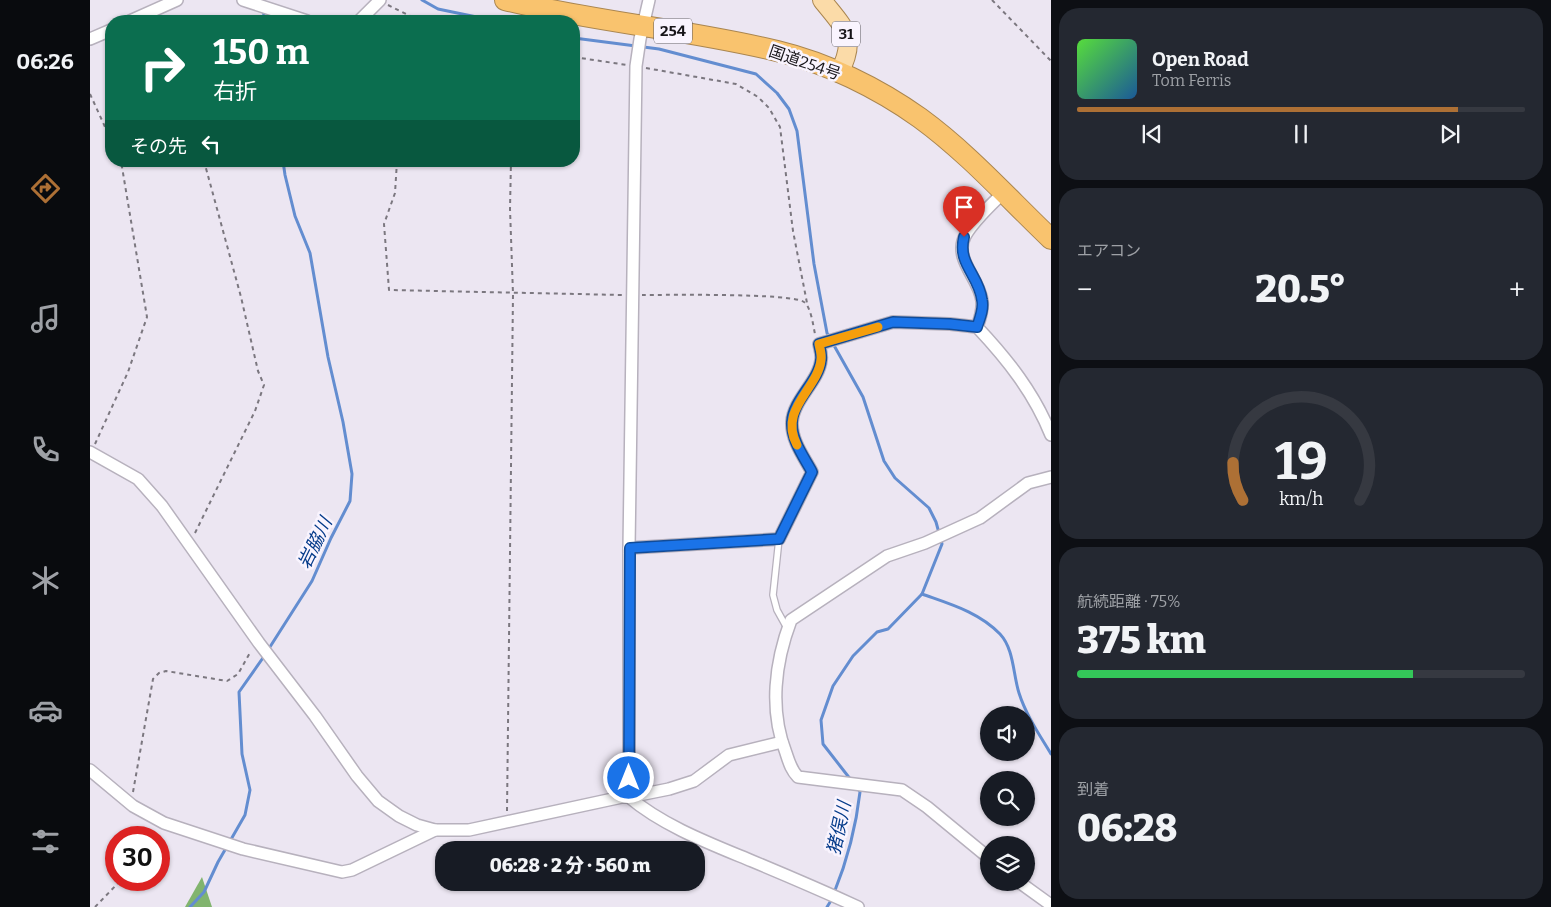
<!DOCTYPE html>
<html lang="ja">
<meta charset="utf-8">
<style>
:root{--surface:#171b24;--page:#242831;--text:#f1f3f6;--muted:#9ea1a6;--line:#363941;--accent:#ad7035}
body{margin:0;font-family:Bitter,"Noto Sans JP",serif;background:var(--page);color:var(--text);height:100vh;display:flex;flex-direction:column;font-size:19px;white-space:nowrap}
*{box-sizing:border-box;margin:0}
p{font-size:16px;color:var(--muted)}
.icon{flex:none;width:28px;height:28px;fill:none;stroke:currentColor;stroke-width:2;stroke-linecap:round;stroke-linejoin:round}
.map{position:relative;flex:1;overflow:hidden}
.panel{display:flex;flex-direction:column;gap:8px;padding:8px;background:#0d0f14;width:500px}
.panel>*{flex:none}
.banner{position:absolute;left:15px;top:15px;width:475px;height:152px;border-radius:20px;box-shadow:0 1px 4px #0004;background:#0b6e4f;color:#fff;overflow:hidden}
.fabs{position:absolute;left:890px;top:706px;display:grid;gap:10px}
.fabs a{display:grid;place-items:center;width:55px;height:55px;border-radius:50%;background:var(--surface);box-shadow:0 1px 4px #0004;font-size:25px}
.speed{position:absolute;left:15px;top:826px;display:flex;gap:10px;font-size:25px;font-weight:700;text-align:center}
.speed>*{display:grid;place-content:center;width:65px;height:65px;border-radius:50%;background:var(--surface);box-shadow:0 1px 4px #0004;line-height:1}
.speed .limit{border:8px solid #d22;background:#fff;color:#111}
.pin{position:absolute;display:grid;place-items:center;width:42px;height:42px;color:#fff;margin:-51px -21px;border-radius:50% 50% 50% 0;rotate:-45deg;box-shadow:0 0 5px #0007}
.pin .icon{rotate:45deg}
.me{position:absolute;width:55px;margin:-28px;rotate:0deg;stroke-linejoin:round;filter:drop-shadow(0 0 4px #0008)}
.turn{display:flex;align-items:center;gap:18px;height:105px;padding:0 25px;font-size:22px}
.turn .icon{width:65px;height:65px;stroke-width:2.5}
.turn b{display:block;font-size:35px;line-height:42px}
.then{display:flex;align-items:center;height:48px;padding:0 25px;background:#0003;gap:10px;font-size:19px}
.big{font-size:38px;font-weight:800;line-height:1.1}
.panel .tile{flex:1;display:flex;flex-direction:column;justify-content:center;gap:8px;min-width:0;padding:0 18px;border-radius:20px;background:var(--page)}
.panel .dial{align-items:center;gap:0}
.dial svg{height:130px;overflow:visible;fill:none;stroke:var(--line);stroke-width:7;stroke-linecap:round;text-anchor:middle}
.dial text{fill:var(--text);stroke:none}
.song{display:flex;align-items:center;gap:15px}
.cover{width:60px;height:60px;border-radius:8px;background:linear-gradient(135deg,hsl(110 70% 55%),hsl(210 70% 35%))}
.played{height:5px;border-radius:2px;background:linear-gradient(90deg,var(--accent) 85%,var(--line) 85%)}
.keys{display:flex;justify-content:space-around;direction:ltr}
.heat{display:flex;justify-content:space-between;align-items:center;font-size:28px;direction:ltr}
.charge{height:8px;border-radius:4px;background:linear-gradient(90deg,#34c759 75%,var(--line) 0)}
.trip{position:absolute;left:345px;top:841px;width:270px;height:50px;border-radius:20px;background:var(--surface);box-shadow:0 1px 4px #0004;font-weight:800;line-height:50px;text-align:center}
main{display:flex;flex:1;min-height:0}
.tabs{display:flex;flex-direction:column;width:90px;justify-content:space-around;align-items:center;background:#090b0e;color:var(--muted)}
.tabs .icon{width:35px;height:35px}
.tabs .active{color:var(--accent)}
.tabs b{font-size:22px;color:var(--text)}
.map>svg:first-child{display:block}
</style>
<main>
<nav class="tabs">
<b>06:26</b>
<svg class="icon active" aria-label="directions" viewBox="0 0 24 24"><path d="M12 3l9 9-9 9-9-9zM9 14v-3h6M13 9l2 2-2 2"/></svg>
<svg class="icon" aria-label="music" viewBox="0 0 24 24"><path d="M9 18V5l10-2v13"/><circle cx="6" cy="18" r="3"/><circle cx="16" cy="16" r="3"/></svg>
<svg class="icon" aria-label="phone" viewBox="0 0 24 24"><path d="M5 4h4l2 5-3 2q2 4 5 5l2-3 5 2v4C11 20 4 13 5 4z"/></svg>
<svg class="icon" aria-label="climate" viewBox="0 0 24 24"><path d="M12 3v18M4 7l16 10M4 17L20 7"/></svg>
<svg class="icon" aria-label="car" viewBox="0 0 24 24"><path d="M5 17H2v-5l4-1 3-4h7l3 4 3 1v5h-3M9 17h6M6 11h13"/><circle cx="7" cy="17" r="2"/><circle cx="17" cy="17" r="2"/></svg>
<svg class="icon" aria-label="filters" viewBox="0 0 24 24"><path d="M4 7h16M4 17h16"/><circle cx="9" cy="7" r="2"/><circle cx="15" cy="17" r="2"/></svg>
</nav>
<div class="map">
<svg width="961" height="907" viewBox="0 0 961 907">
<rect width="100%" height="100%" fill="#ece6f2"/>
<!-- forest -->
<polygon fill="#81b46e" points="112,877 122,907 95,907"/>
<g fill="none" stroke-linecap="round" stroke-linejoin="round">
<!-- stream -->
<g stroke="#638dd0" stroke-width="3">
<polyline points="332,0 348,9 406,21"/>
<polyline points="173,10 175,21"/>
<polyline points="484,38 569,49 666,74 687,93 699,109 707,131 724,264 737,333 773,397 794,461 805,478 839,508 846,522 852,544 832,594 798,629 787,632 763,656 743,686 731,720 733,744 761,780"/>
<path d="M832,594C860,604 889,612 910,634C924,649 923,674 929,693C936,715 949,734 961,754"/>
<polyline points="178,650 222,581 241,538 260,501 262,474 253,422 238,357 220,253 205,216 195,175 193,161"/>
<path d="M744,893C757,861 766,827 770,792L767,787"/>
<polyline points="100,907 114,892 128,862 155,815 160,790 152,754 149,692 175,655"/>
<polyline points="737,907 742,899"/>
</g>
<defs>
<polyline id="lane" points="689,539 683,595 687,610 697,628"/>
<g id="street">
<polyline points="153,0 217,21"/>
<path d="M559,0L550,39L546,66L539,548V797C573,826 621,844 662,861C698,876 733,891 768,907"/>
<polyline points="40,21 87,0"/>
<polyline points="269,21 290,0"/>
<polyline points="0,39 21,30"/>
<path d="M887,327C890,319 893,310 892,301C890,279 863,259 875,236C884,220 900,206 913,193"/>
<polyline points="0,452 48,479 72,506 169,643 225,716 267,776 288,801 309,816 327,825 345,830 379,830 532,797 539,797 579,789 604,781 639,755 692,742"/>
<path d="M539,548L689,539L722,472C714,457 701,440 702,422C703,400 729,381 731,360C732,355 730,349 729,344L803,322L860,324L887,327C918,360 944,393 961,435"/>
<polyline points="0,770 43,806 74,823 153,849 252,872 262,870 345,830"/>
<path d="M899,858L837,807L812,790L708,777C701,770 699,762 696,753C679,710 685,662 701,620L797,556L835,543L890,518L938,483L961,477"/>
<polyline points="929,882 961,905"/>
</g>
<path id="primary" d="M732,0C754,28 768,37 749,73"/>
<path id="highway" d="M415,0C504,22 597,29 687,51C737,63 788,88 830,118C878,153 918,198 961,239"/>
</defs>
<!-- lane casing -->
<use href="#lane" stroke="#b7b1bd" stroke-width="8"/>
<!-- street casing -->
<use href="#street" stroke="#b7b1bd" stroke-width="14"/>
<!-- primary casing -->
<use href="#primary" stroke="#aa8650" stroke-width="20"/>
<!-- highway casing -->
<use href="#highway" stroke="#aa8650" stroke-width="22"/>
<!-- path -->
<g stroke="#7b777f" stroke-width="2" stroke-dasharray="4 4" stroke-linecap="butt">
<polyline points="902,0 961,61"/>
<polyline points="298,5 324,18 335,21"/>
<polyline points="484,57 537,65"/>
<polyline points="556,68 646,84 668,97 679,108 690,127 703,231 717,303"/>
<polyline points="0,94 21,140"/>
<polyline points="307,161 305,193 294,224 299,290 533,295"/>
<path d="M552,295C576,295 703,293 714,302C721,307 723,325 725,334"/>
<polyline points="5,444 38,372 57,317 31,161"/>
<polyline points="105,533 165,411 174,385 168,371 151,297 114,161"/>
<polyline points="43,792 63,679 69,673 76,671 137,681 148,674 161,651"/>
<polyline points="417,811 423,294 420,209 421,161"/>
<polyline points="65,838 69,831"/>
<polyline points="5,907 31,880"/>
</g>
<!-- lane -->
<use href="#lane" stroke="#fff" stroke-width="5.5"/>
<!-- street -->
<use href="#street" stroke="#fff" stroke-width="11"/>
<!-- primary -->
<use href="#primary" stroke="#fbdba8" stroke-width="18"/>
<!-- highway -->
<use href="#highway" stroke="#f9c36e" stroke-width="20"/>
</g>
<g fill="none" stroke-linecap="round" stroke-linejoin="round">
<defs>
<path id="route" d="M539,778L540,548L689,539L722,472C714,457 701,440 702,422C703,400 729,381 731,360C732,355 730,349 729,344L803,322L860,324L887,327C890,318 894,309 892,300C889,275 867,264 874,237"/>
</defs>
<!-- route casing -->
<use href="#route" stroke="#114b97" stroke-width="12"/>
<!-- route -->
<use href="#route" stroke="#1a73e8" stroke-width="9"/>
<!-- slow -->
<path stroke="#f59e0b" stroke-width="9" d="M707,445C688,409 728,389 731,360C732,355 730,349 729,344L788,327"/>
</g>
<g text-anchor="middle" stroke-width="5" stroke-linejoin="round" paint-order="stroke">
<!-- shield labels -->
<g fill="#f9f4fe" stroke="#5b585e" stroke-width="1">
<rect x="564" y="18.5" width="38" height="25" rx="4"/>
<rect x="742" y="21.5" width="28" height="25" rx="4"/>
</g>
<g font-size="15" font-weight="bold" fill="#171519">
<text x="583" y="36">254</text>
<text x="756" y="39">31</text>
</g>
<!-- street labels -->
<g font-size="16" fill="#171519" stroke="#f9f4fe">
<text transform="translate(715 62) rotate(19)" y="6">国道254号</text>
</g>
<!-- water labels -->
<g font-size="18" font-style="italic" fill="#053b8a" stroke="#f9f4fe">
<text transform="translate(225 543) rotate(-64)" y="6">岩脇川</text>
<text transform="translate(749 828) rotate(-78)" y="6">猪俣川</text>
</g>
</g>
</svg>
<div class="fabs">
<a><svg class="icon" aria-label="sound" viewBox="0 0 24 24"><path d="M4 9h4l5-4v14l-5-4H4zM17 9q2 3 0 6"/></svg></a>
<a><svg class="icon" aria-label="search" viewBox="0 0 24 24"><circle cx="10" cy="10" r="6"/><path d="M15 15l6 6"/></svg></a>
<a><svg class="icon" aria-label="layers" viewBox="0 0 24 24"><path d="M12 4l9 5-9 5-9-5zM3 14l9 5 9-5"/></svg></a>
</div>
<div class="speed"><div class="limit">30</div></div>
<div class="pin" style="left:874px;top:237px;background:#d93025"><svg class="icon" aria-label="arrive" viewBox="0 0 24 24"><path d="M6 21V4h12l-3 4 3 4H6"/></svg></div>
<svg class="me" style="left:539px;top:778px" viewBox="-20 -20 40 40"><circle r="17" fill="#1a73e8" stroke="#fff" stroke-width="3"/><path d="M0-11L8 9 0 5-8 9z" fill="#fff"/></svg>
<div class="trip">06:28 · 2 分 · 560 m</div>
<div class="banner">
<div class="turn"><svg class="icon" aria-label="right" viewBox="0 0 24 24"><path d="M7 20v-9h11M14 6l5 5-5 5"/></svg><div><b>150 m</b>右折</div></div>
<div class="then">その先<svg class="icon" aria-label="left" viewBox="0 0 24 24"><path d="M17 20v-9H6M10 6l-5 5 5 5"/></svg></div>
</div>
</div>
<section class="panel">
<div class="tile">
<div class="song"><i class="cover"></i><div><b>Open Road</b><p>Tom Ferris</p></div></div>
<div class="played"></div>
<div class="keys"><svg class="icon" aria-label="previous" viewBox="0 0 24 24"><path d="M18 5L8 12l10 7zM5 5v14"/></svg><svg class="icon" aria-label="pause" viewBox="0 0 24 24"><path d="M8 5v14M16 5v14"/></svg><svg class="icon" aria-label="next" viewBox="0 0 24 24"><path d="M6 5l10 7-10 7zM19 5v14"/></svg></div>
</div>
<div class="tile"><p>エアコン</p>
<div class="heat"><a>−</a><b class="big">20.5°</b><a>+</a></div>
</div>
<div class="tile dial"><svg viewBox="0 0 100 80">
<path d="M14 69A42 42 0 1 1 86 69"/>
<path d="M14 69A42 42 0 0 1 8 46" stroke="#ad7035"/>
<text x="50" y="56" font-size="32" font-weight="700">19</text>
<text x="50" y="72" font-size="11">km/h</text>
</svg></div>
<div class="tile"><p>航続距離 · 75%</p><b class="big">375 km</b><div class="charge"></div></div>
<div class="tile"><p>到着</p><b class="big">06:28</b></div>
</section>
</main>
